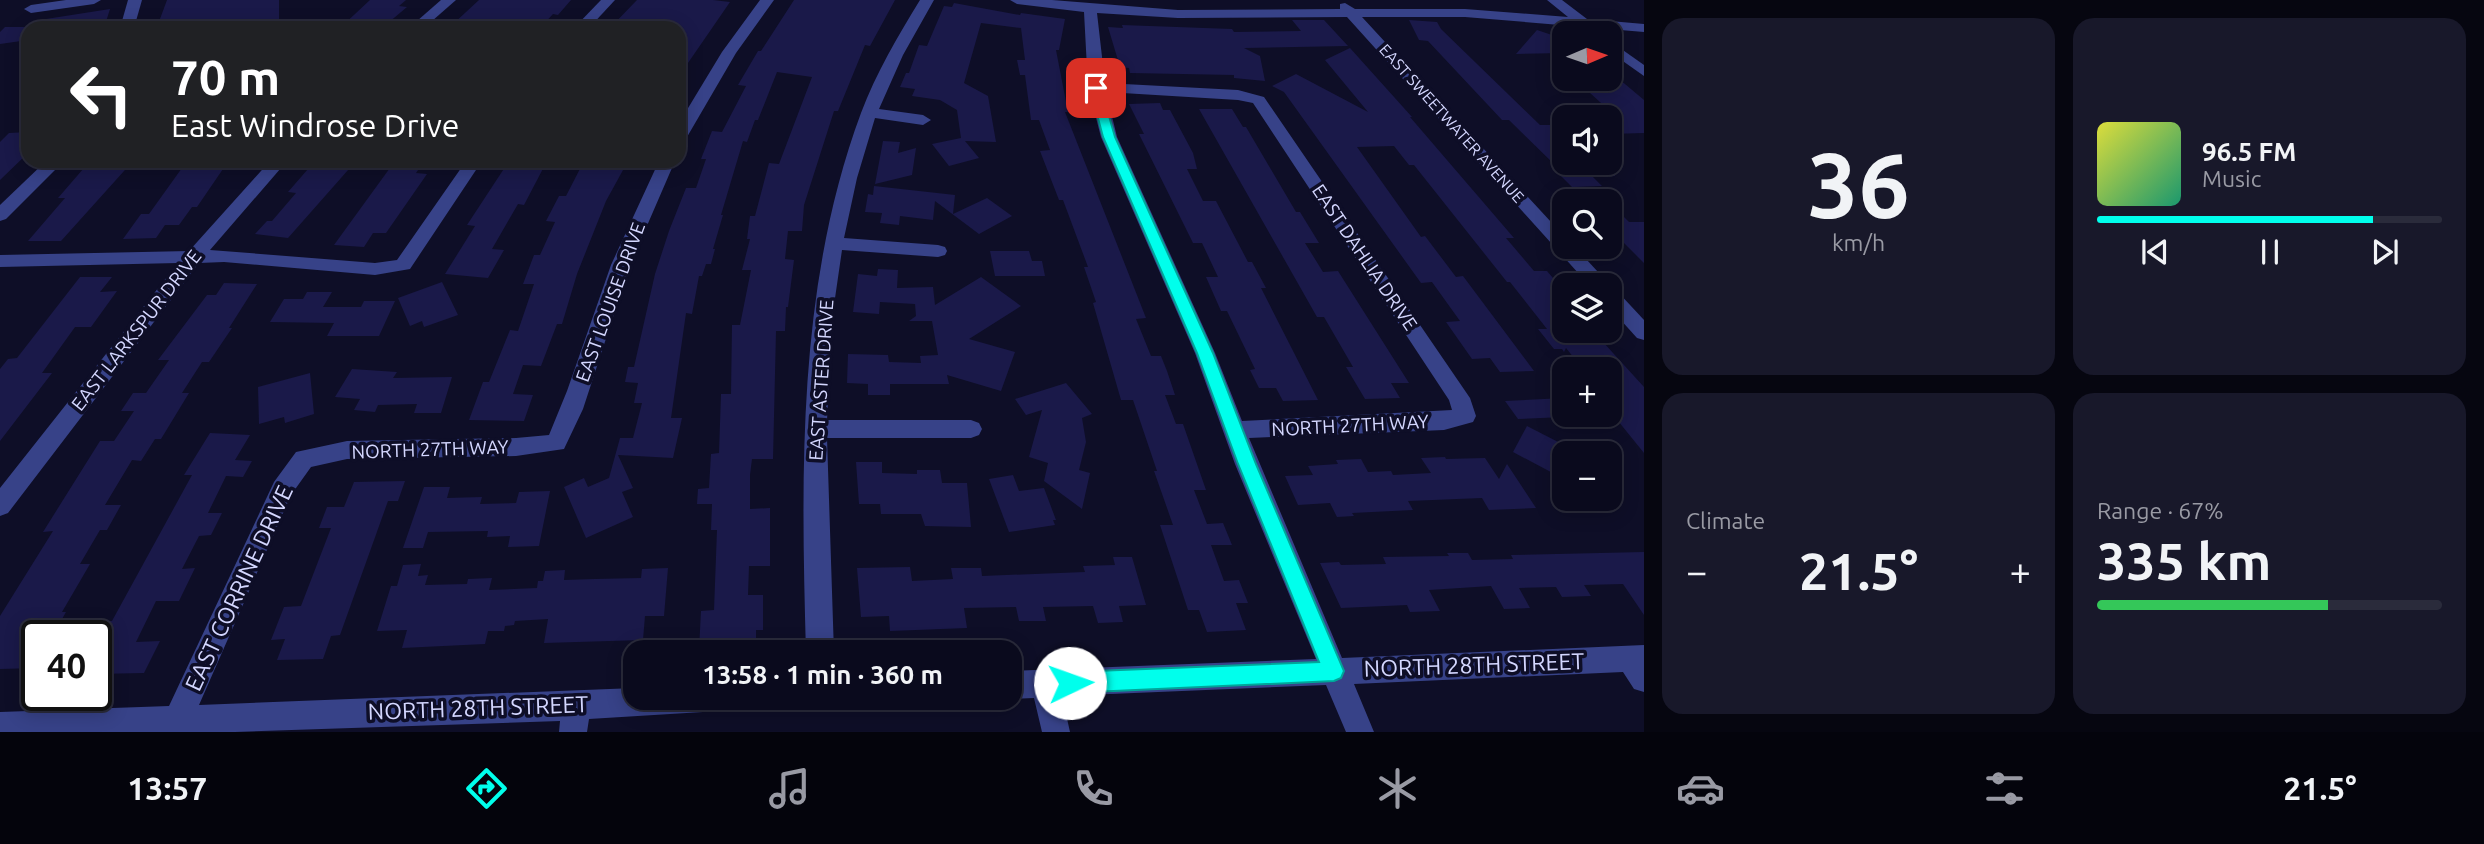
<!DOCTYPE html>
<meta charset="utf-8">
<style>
:root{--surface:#0a0a1d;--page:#18182a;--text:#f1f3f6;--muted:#999aa4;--line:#2a2b3b;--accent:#00ffec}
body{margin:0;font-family:Ubuntu,sans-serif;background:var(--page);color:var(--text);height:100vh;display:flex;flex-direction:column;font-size:26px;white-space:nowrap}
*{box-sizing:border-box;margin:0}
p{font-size:23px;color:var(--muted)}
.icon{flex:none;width:38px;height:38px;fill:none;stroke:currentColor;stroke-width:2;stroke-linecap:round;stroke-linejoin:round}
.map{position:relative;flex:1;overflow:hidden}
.details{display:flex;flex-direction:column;gap:18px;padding:18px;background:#060610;width:840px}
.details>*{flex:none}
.guide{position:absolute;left:21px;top:21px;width:665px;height:147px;border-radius:21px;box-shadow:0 4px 18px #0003,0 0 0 2px var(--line);background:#202124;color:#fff;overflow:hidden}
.needle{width:46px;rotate:88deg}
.buttons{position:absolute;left:1552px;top:21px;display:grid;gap:14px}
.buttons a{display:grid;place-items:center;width:70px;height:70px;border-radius:14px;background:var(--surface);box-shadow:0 4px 18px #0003,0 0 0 2px var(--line);font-size:35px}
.speed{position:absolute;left:21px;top:620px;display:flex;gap:14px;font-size:35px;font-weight:700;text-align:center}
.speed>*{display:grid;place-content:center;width:91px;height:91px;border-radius:50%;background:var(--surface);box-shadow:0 4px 18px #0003,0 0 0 2px var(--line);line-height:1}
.speed .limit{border:4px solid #111;border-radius:10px;background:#fff;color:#111}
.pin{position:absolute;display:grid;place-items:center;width:60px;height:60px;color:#fff;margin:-30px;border-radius:14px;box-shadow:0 4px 10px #0006}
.me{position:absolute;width:77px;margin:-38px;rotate:87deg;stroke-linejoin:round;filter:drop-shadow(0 0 5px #0008)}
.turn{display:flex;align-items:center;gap:24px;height:147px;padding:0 35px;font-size:32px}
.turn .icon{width:91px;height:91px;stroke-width:2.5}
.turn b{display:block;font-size:49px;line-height:60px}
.big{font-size:52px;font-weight:700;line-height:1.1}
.details .tile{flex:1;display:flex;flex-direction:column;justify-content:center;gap:10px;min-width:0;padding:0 24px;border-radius:21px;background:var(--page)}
.details .dial{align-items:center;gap:0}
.dial b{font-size:91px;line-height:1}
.song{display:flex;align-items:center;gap:21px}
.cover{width:84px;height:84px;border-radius:10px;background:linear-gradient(135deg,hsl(60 70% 55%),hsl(160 70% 35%))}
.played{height:7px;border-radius:4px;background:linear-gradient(90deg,var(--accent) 80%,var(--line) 80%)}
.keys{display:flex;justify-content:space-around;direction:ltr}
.heat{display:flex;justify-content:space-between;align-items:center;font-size:38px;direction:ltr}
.charge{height:10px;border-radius:5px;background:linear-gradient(90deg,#34c759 67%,var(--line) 0)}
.details .tiles{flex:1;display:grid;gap:18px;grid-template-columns:repeat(2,1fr)}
.trip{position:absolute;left:623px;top:640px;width:399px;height:70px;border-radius:21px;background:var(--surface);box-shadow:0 4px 18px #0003,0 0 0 2px var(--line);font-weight:700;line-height:70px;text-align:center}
.tab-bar{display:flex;height:112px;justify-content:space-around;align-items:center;background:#04040c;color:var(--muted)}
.tab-bar .icon{width:49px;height:49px}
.tab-bar .active{color:var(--accent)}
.tab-bar b{font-size:32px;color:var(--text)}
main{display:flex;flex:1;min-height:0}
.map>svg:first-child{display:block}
</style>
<main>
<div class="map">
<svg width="1644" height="732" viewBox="0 0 1644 732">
<rect width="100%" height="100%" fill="#0e0e27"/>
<!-- building -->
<g fill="#1a1949">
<polygon points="167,0 279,0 279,28 205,28 212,20 157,27"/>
<polygon points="370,0 406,0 399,6 407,7 382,28 340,28"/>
<polygon points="479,0 571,0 558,15 553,14 540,28 452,25"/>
<polygon points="637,0 713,0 730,2 679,76 679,28 610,28"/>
<polygon points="794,0 895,0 870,46 865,45 838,111 834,111 804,205 802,231 788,231 785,259 794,260 788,307 786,307 785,331 776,331 773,459 752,459 750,475 750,509 770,508 770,566 749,566 748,595 763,595 763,630 756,630 756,648 699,650 701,611 714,610 717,530 711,530 712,504 697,504 698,489 709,488 711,454 719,453 721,394 731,394 732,325 740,325 751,270 742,270 750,239 747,239 750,216 755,216 769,163 779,164 812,77 777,72 758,120 755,120 747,142 743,141 721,215 723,215 713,249 715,249 711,264 706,264 702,276 699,276 692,314 686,313 671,418 682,418 673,458 618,455 633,488 622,492 633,517 586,538 564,487 584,478 588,487 609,478 620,438 633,438 642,403 634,403 638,383 625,382 628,367 634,367 655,274 669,231 686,188 696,188 706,159 701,159 712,131 722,132 746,86 738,85 758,51 761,51"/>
<polygon points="954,3 1020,15 1021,13 1065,19 1059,50 1056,50 1068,112 1065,112 1146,318 1136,319 1151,356 1161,356 1167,371 1175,395 1165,395 1176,424 1183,424 1206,490 1194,490 1207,524 1223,523 1232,545 1211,545 1224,581 1239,580 1248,603 1236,603 1246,630 1207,632 1199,610 1188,610 1160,525 1173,525 1154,471 1157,471 1133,400 1121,400 1093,303 1096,302 1084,267 1088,267 1063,200 1059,200 1040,151 1050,150 1039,120 1031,120 1025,75 1020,75 1017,60 1025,60 1021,28 981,23 964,83 988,96 996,142 965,141 979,158 949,166 932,144 961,138 957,110 940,100 912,96 915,89 900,87 906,73 909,73 919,45 927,46 944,6 952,7"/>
<polygon points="110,9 104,28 28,28 28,40 0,44 0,32 5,27 47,27 46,19"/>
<polygon points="1292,20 1324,20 1348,46 1244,48 1260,56 1265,81 1234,78 1234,75 1130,73 1129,68 1120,67 1108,27 1123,28 1122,25 1232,29 1234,32 1301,31"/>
<polygon points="1409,20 1437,22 1441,29 1540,125 1564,125 1564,163 1615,163 1615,176 1593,177 1602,186 1572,187 1552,167 1557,167 1509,120 1502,120 1428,41 1419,40"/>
<polygon points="1537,30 1564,39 1564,53 1516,54"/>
<polygon points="1350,48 1412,117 1410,117 1514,238 1506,238 1534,271 1547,271 1564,291 1564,331 1593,331 1644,387 1644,453 1610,411 1610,369 1583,369 1566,348 1564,352 1562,349 1554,349 1538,329 1547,329 1510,282 1507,282 1414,165 1409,165 1394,146 1357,147 1421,237 1425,236 1456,277 1463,276 1534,371 1500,372 1490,358 1472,359 1446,322 1460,321 1432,282 1421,283 1284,92 1272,86 1296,74 1368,112 1325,60"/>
<polygon points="1594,79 1619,79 1644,100 1644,133 1610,134 1610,111 1590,93 1610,93"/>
<polygon points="1160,103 1163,110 1170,110 1193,153 1197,169 1187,169 1203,201 1216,201 1248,262 1252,262 1266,288 1261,288 1318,400 1283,401 1276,388 1259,388 1250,370 1255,369 1227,311 1221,311 1206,277 1218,277 1202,243 1193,243 1139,134 1144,134 1129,104"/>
<polygon points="1199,109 1232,109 1243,127 1246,127 1296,212 1300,212 1319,243 1305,243 1323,272 1338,271 1409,383 1391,383 1400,398 1365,399 1346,367 1353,367 1324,317 1317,317"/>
<polygon points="28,132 28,153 0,180 0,142 9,133"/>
<polygon points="883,141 900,142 898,153 916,148 912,175 875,184"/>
<polygon points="90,161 133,161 61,241 28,241 65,198 58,198"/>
<polygon points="187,161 216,161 212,167 225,166 197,207 192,207 179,225 165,225 156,238 123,239 141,214 149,214"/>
<polygon points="315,161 356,161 288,238 255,234 267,221 272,221 296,193 288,192"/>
<polygon points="395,161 424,161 416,173 427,174 386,233 373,233 364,247 334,245"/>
<polygon points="509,161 547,161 524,205 518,204 492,249 504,250 488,278 445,274 475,226 467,225"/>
<polygon points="584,161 628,161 606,201 577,274 562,324 557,324 541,366 523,365 513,394 533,395 524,421 469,420 483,382 489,382 510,330 518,331 534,284 523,284 534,255 540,255 555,222 546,221 559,196 566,196"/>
<polygon points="874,186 955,195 953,214 987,198 1012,216 979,234 935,201 933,220 900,216 899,225 880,223 882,213 865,212 868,194 873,195"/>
<polygon points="1610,203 1629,222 1644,222 1644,263 1610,229"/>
<polygon points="990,251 1029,251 1032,261 1042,261 1045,276 995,276"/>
<polygon points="878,269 898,270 897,288 933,287 935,305 981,277 1021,306 969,339 1015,352 1001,391 947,375 949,384 890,384 890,395 868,395 868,384 847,383 848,354 888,355 889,362 921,363 920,356 938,355 932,321 909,321 916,316 915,304 880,302 879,314 853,312 858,274 877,276"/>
<polygon points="80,277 112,277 100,292 117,291 91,327 75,327 42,373 52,373 0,441 0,369 8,359 17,358"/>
<polygon points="442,282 458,315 424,327 422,321 410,326 398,298"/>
<polygon points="224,283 257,284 229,328 232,328 209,362 202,362 182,393 189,393 161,439 155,439 141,461 132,460 105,505 121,505 107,530 100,530 80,564 90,564 62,612 66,612 53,635 37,635 37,668 0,669 0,616 53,531 43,532 100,441 114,441 134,411 121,411 133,393 146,393 169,360 158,360 207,295 216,295"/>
<polygon points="307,292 332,292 323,307 361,307 364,301 395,301 379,336 327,336 334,323 270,322 284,299 303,299"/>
<polygon points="352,369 397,372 393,378 452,377 441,413 414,413 417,404 378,405 375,412 354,410 360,399 335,397"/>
<polygon points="310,373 314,414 285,423 284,417 259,424 258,387"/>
<polygon points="1066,383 1092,414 1082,418 1086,442 1079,470 1090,473 1082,509 1044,481 1048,463 1029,457 1042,410 1026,415 1015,399"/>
<polygon points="1564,398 1564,417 1518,419 1505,401"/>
<polygon points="1527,426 1564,445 1564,479 1513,452"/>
<polygon points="210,433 250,435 235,460 252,461 243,477 226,476 208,513 222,513 211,535 199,536 182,569 195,568 179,601 156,601 136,642 160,641 144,673 96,674 96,634 103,621 112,621 192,475 184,475"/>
<polygon points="1445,457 1446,459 1485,458 1499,479 1507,464 1536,508 1489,510 1482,498 1408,501 1413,510 1352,513 1354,516 1337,517 1330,503 1298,505 1285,476 1313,475 1308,466 1338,464 1336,460 1361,459 1368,472 1391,471 1393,475 1431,473 1421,458"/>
<polygon points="856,462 882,462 882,473 917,474 917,470 940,470 942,483 967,483 971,527 925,526 921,514 881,514 880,504 859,504"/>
<polygon points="1013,475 1019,491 1044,488 1056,520 1053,520 1055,525 1009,532 989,479"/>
<polygon points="405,481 398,501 388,501 340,635 331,636 323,659 277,660 285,639 271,640 284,607 301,606 331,528 319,528 327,507 344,507 354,482"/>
<polygon points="424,487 450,487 447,498 482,497 480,504 516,503 519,492 550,491 539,546 508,547 510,536 487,537 488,531 428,532 423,548 403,548"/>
<polygon points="1644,552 1644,615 1623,584 1584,585 1591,596 1562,597 1556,587 1519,588 1530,608 1504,609 1491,586 1429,590 1440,611 1410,612 1407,605 1341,608 1320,563 1339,562 1341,565 1386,564 1383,557 1449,556 1447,553 1468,553 1472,560 1513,559 1511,555"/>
<polygon points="1113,557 1132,557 1146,605 1119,606 1123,622 1098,623 1093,606 1043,607 1046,621 1019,621 1016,607 964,608 967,628 890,631 889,616 861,617 857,568 910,567 912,581 953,579 951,568 981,568 982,576 1085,572 1083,566 1115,565"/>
<polygon points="421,564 418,576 428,575 425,585 467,584 468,579 492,578 489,590 537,588 538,581 543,581 545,571 565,570 564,580 595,579 641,578 642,569 668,568 664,616 645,616 643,640 544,643 548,619 515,621 514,625 505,626 504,631 488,631 485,644 402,648 407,630 377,631 391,586 397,586 403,565"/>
</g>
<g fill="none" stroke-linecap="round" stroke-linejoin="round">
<!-- minor -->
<g fill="#374288" fill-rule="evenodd">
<polygon points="66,0 101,0 94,4 31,13 24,9 31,5"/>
<polygon points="128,0 142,0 134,28 120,28"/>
<polygon points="441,0 456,0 424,28 409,28"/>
<polygon points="601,0 615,0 589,28 574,28"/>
<polygon points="760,0 774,0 736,53 687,137 679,142 679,123 722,52"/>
<path d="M920,0H934L903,55L879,109L923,115L931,120L923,125L875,118L857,178L844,238L938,245L945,247L947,251L945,255L938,257L842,250L833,312L827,420H971L979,423L982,429L979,435L971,438H827L834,653H806C801,471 797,286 861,113C876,73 898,36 920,0Z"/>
<path d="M1010,0H1052L1178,10L1340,9V4L1345,3L1355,9H1465L1568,17L1547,0H1562L1587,19L1644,24V32L1465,17H1362L1564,236V247H1575L1610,285H1589L1347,17L1178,18L1097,13L1105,83L1238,90L1264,97L1470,398L1476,416L1473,422L1444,430L1249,438L1342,658L1644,645V692L1634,689L1623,672L1354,684L1374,732H1346L1326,685L1062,696L1070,732H1042L1034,698L1010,699L1009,698L1010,671L1316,659L1235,464L1195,353L1101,137L1088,87L1084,12L1017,4ZM1106,92L1238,100L1253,103L1449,400L1452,410L1242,421L1215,353L1117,137Z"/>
<polygon points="1610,41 1644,65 1644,76 1610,52"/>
<polygon points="46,161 64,161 6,219 0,221 0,205"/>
<polygon points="270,161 287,161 210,250 375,263 397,260 466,161 482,161 410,269 375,275 224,262 199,263 8,513 0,516 0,488 178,263 0,267 0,255 189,251"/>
<polygon points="659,161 675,161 630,265 583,409 564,449 516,456 347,459 311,467 291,495 199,705 635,688 635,698 717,698 713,708 703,712 589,719 587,732 559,732 560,721 235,732 0,732 0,712 169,706 274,482 296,452 347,441 516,438 549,435 567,391 611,265"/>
<polygon points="1610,289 1617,291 1644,320 1644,340 1637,338 1610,308"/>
</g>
</g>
<!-- route -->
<polygon fill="#00ffec" stroke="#00a699" stroke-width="2" points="1096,84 1101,88 1115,137 1213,353 1256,464 1344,671 1341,678 1334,681 1070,693 1062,690 1059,683 1062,675 1070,672 1319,662 1238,464 1197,353 1103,137 1090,88"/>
<g text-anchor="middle" stroke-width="7" stroke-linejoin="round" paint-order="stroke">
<!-- far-street labels -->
<g font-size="16" fill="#d4d7ff" stroke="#0e0e27">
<text transform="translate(1452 123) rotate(48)" y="6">EAST SWEETWATER AVENUE</text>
</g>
<!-- street labels -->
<g font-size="19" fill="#d4d7ff" stroke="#0e0e27">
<text transform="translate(1365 257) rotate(56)" y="7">EAST DAHLIA DRIVE</text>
<text transform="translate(610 302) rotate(-70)" y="7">EAST LOUISE DRIVE</text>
<text transform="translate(136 330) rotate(-52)" y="7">EAST LARKSPUR DRIVE</text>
<text transform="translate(821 380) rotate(-86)" y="7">EAST ASTER DRIVE</text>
<text transform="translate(1350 425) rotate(-3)" y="7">NORTH 27TH WAY</text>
<text transform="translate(430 449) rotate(-2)" y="7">NORTH 27TH WAY</text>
</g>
<!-- near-street labels -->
<g font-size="23" fill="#d4d7ff" stroke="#0e0e27">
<text transform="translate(239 588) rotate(-65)" y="8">EAST CORRINE DRIVE</text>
<text transform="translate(1474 665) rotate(-2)" y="8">NORTH 28TH STREET</text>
<text transform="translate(478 708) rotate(-2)" y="8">NORTH 28TH STREET</text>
</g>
</g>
</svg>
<div class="buttons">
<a><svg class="needle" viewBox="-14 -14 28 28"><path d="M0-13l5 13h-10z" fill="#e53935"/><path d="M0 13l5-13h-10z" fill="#999aa4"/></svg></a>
<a><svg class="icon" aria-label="sound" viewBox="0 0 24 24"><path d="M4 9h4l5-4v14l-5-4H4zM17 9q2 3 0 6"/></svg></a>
<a><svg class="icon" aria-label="search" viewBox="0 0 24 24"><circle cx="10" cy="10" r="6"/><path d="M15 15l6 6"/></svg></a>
<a><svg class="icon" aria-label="layers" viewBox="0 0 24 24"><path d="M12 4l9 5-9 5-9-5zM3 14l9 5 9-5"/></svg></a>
<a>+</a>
<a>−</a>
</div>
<div class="speed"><div class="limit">40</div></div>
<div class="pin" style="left:1096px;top:88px;background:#d93025"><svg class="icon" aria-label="arrive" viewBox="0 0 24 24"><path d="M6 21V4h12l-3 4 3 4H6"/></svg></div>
<svg class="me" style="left:1070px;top:683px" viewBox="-20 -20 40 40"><circle r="19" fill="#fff"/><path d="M0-13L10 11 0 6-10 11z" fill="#00ffec"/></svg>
<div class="trip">13:58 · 1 min · 360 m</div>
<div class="guide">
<div class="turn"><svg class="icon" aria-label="left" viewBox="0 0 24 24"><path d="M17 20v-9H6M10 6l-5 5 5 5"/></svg><div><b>70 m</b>East Windrose Drive</div></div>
</div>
</div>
<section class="details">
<div class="tiles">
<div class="tile dial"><b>36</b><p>km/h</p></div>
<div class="tile">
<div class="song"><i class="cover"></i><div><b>96.5 FM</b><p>Music</p></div></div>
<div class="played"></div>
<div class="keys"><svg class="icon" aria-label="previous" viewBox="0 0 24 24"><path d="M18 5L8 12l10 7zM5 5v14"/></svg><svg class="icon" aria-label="pause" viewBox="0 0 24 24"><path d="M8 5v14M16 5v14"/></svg><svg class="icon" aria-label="next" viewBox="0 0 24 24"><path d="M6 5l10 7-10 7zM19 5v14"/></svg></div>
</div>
<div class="tile"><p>Climate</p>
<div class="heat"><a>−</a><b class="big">21.5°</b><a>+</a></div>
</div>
<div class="tile"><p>Range · 67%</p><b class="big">335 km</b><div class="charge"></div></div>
</div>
</section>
</main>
<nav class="tab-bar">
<b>13:57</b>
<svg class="icon active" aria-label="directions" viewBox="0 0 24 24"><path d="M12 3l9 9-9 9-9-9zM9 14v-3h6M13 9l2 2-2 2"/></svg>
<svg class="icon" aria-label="music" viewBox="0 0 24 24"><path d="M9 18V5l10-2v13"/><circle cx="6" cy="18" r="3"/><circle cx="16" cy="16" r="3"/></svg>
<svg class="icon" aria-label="phone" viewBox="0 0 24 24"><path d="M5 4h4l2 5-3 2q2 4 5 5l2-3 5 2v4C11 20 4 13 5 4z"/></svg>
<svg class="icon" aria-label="climate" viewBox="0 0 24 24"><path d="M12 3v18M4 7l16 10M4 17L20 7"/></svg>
<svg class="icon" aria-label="car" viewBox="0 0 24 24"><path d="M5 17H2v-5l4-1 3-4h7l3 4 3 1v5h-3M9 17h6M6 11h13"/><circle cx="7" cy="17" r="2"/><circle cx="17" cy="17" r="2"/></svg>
<svg class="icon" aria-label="filters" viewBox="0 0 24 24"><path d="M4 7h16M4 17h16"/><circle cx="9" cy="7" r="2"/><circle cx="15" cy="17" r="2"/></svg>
<b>21.5°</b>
</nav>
